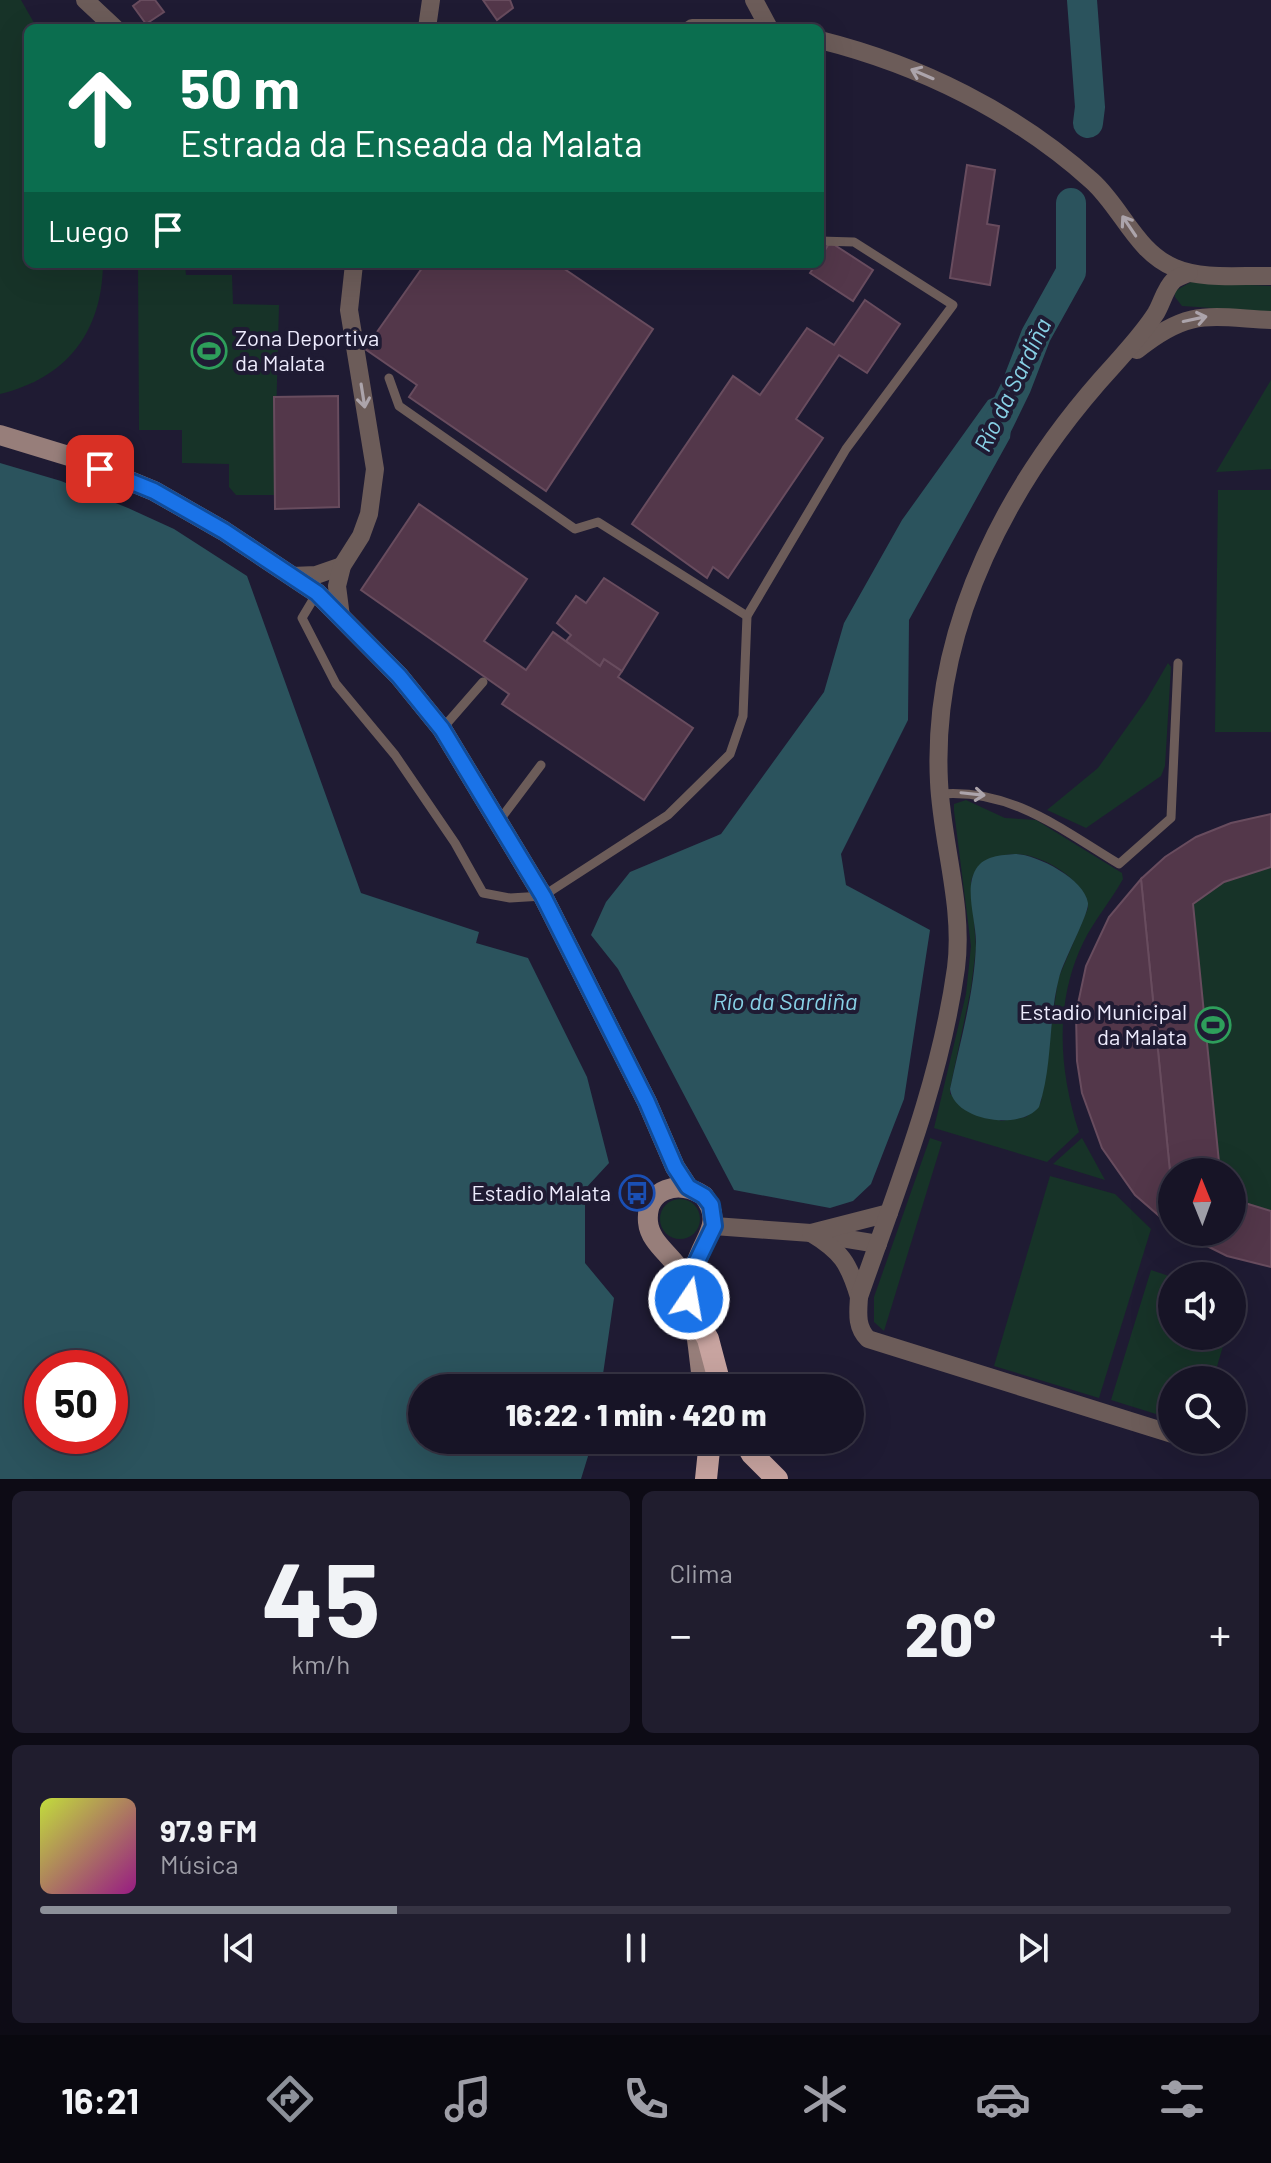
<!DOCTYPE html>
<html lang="es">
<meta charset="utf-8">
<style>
:root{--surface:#171426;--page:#201d2e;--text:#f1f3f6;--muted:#9e9ea7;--line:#363343;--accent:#8c9099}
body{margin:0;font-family:Barlow,sans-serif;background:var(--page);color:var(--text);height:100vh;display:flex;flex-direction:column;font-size:30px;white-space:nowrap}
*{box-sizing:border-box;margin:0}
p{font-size:26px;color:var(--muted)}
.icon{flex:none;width:44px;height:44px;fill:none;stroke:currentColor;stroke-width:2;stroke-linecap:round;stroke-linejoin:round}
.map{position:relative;height:1479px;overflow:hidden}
.panel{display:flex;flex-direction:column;gap:12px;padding:12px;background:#0d0b15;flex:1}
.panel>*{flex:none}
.banner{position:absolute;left:24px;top:24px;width:800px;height:244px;border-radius:12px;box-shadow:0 8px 32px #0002,0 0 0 2px var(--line);background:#0b6e4f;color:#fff;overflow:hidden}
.needle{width:52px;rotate:359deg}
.controls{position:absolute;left:1158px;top:1158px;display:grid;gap:16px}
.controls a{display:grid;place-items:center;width:88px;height:88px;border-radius:50%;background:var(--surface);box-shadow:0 8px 32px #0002,0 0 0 2px var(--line);font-size:40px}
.speed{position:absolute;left:24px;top:1350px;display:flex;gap:16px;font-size:40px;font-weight:700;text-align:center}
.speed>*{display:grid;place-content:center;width:104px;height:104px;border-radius:50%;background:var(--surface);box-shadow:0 8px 32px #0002,0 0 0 2px var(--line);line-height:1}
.speed .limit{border:12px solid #d22;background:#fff;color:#111}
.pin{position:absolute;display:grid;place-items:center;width:68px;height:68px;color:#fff;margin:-34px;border-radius:16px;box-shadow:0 4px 12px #0006}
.me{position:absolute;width:88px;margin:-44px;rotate:12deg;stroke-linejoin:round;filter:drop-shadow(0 0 6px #0008)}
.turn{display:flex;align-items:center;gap:28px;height:168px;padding:0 24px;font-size:36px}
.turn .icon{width:104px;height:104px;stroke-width:2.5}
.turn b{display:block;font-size:56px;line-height:68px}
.then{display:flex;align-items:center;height:76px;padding:0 24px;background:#0003;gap:16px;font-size:30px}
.big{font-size:60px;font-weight:800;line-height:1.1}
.panel .widget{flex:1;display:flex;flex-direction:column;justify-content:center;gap:12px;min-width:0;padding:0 28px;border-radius:12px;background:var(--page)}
.panel .dial{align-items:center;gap:0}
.dial b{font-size:104px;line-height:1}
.song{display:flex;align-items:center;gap:24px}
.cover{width:96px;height:96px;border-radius:12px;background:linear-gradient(135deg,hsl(70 70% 55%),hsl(310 70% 35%))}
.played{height:8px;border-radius:4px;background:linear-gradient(90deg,var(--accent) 30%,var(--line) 30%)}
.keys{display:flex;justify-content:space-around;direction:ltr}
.heat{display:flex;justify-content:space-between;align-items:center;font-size:44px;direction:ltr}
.panel .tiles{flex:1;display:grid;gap:12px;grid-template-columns:1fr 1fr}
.widget:last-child{grid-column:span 2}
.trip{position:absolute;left:408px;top:1374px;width:456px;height:80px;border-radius:40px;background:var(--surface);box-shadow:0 8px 32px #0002,0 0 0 2px var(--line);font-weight:800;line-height:80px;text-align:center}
.dock{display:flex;height:128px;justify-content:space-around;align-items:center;background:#09080f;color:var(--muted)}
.dock .icon{width:56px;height:56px}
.dock .current{color:var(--accent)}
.dock b{font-size:36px;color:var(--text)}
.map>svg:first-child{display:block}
</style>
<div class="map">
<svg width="1271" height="1479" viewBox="0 0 1271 1479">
<rect width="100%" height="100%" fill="#1f1b33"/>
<!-- green -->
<g fill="#173328" fill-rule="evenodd">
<path d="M0,0H21L37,28H28V264H103C102,332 67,378 0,394Z"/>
<polygon points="138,264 185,264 186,275 232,275 233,304 279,305 274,495 236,495 229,487 229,464 182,463 182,430 139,430"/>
<polygon points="1191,282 1271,286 1271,312 1182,306 1175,297 1175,291"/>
<polygon points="1271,380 1271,469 1216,472"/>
<polygon points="1218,490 1271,490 1271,732 1215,732"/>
<polygon points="1168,663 1171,667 1165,766 1161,776 1086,828 1047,810 1098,768 1147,699"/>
<path d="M966,800L1005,818L1036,820L1122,873L1123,879C1111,901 1094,920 1083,943C1054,1003 1059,1071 1079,1132L1047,1162L934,1128L966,994L971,946L954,811V804ZM1015,854C1042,854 1085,879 1088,908L1058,979L1041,1102L1026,1117L1001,1121L950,1094V1089L971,988L976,948L971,881C978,860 994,856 1015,854Z"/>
<path d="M1271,814V1267L1227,1256L1179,1232H1232V1172H1172V1192L1141,879C1177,842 1220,823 1271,814Z"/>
<polygon points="930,1138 942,1142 884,1331 874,1322 874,1297"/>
<polygon points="1082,1138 1105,1180 1053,1164"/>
<polygon points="1050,1176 1115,1194 1151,1229 1099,1398 994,1366"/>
<circle cx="680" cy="1219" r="20"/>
<polygon points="1151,1270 1172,1277 1172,1336 1226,1336 1213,1380 1172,1380 1172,1419 1111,1400"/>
</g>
<!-- water -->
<g fill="#2b535d" fill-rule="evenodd">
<polygon points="1016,387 1010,438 909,620 908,720 841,854 846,885 930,930 904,1099 871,1184 853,1201 830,1208 734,1190 618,969 591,935 606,902 630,872 721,834 824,692 844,623 902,520 988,400"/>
<path d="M0,463L61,481L128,508L174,529L247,576L361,893L479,932L476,943L528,958L587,1077L609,1163L585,1189V1263L614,1298L601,1388H422V1440H593L581,1479H0ZM42,1368H110V1436H42Z"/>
<path d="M1015,854C1036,854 1085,879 1088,903C1089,914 1063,961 1059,978C1048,1020 1053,1065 1039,1107C1020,1131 954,1121 950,1089C960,1041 975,992 976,942C976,920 964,889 976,869C984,856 1001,855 1015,854Z"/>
</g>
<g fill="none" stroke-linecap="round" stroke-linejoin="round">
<!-- river -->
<g stroke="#2b535d" stroke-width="30">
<polyline points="1082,0 1090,107 1088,123"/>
<polyline points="998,424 1016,387 1036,335 1071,272 1071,203"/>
</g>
</g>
<!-- building -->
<g fill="#53374a" stroke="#684c5e" stroke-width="2">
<polygon points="141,0 155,0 164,12 146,24 133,6"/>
<polygon points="483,0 510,0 513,8 497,20"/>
<polygon points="967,165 995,170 987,224 999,226 990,285 950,278"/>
<polygon points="830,242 873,270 853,301 810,273 816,264 820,264 820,258"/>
<polygon points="425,264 557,264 653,329 546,491 409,397 417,385 365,349"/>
<polygon points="865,300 900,324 867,373 839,355 796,419 823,438 728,578 713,567 707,578 632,524 733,376 760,395 807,328 834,345"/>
<polygon points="338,396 339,507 275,509 274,397"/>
<polygon points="419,504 527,579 484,641 526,670 553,632 600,666 604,659 622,671 618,677 693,728 644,800 502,704 509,694 361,590"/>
<polygon points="604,578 658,613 622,671 604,659 600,666 566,641 571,635 557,623 576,596 586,603"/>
<polygon points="1271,814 1271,867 1224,882 1193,904 1220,1172 1172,1172 1172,1192 1141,879 1165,857 1196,837 1231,823"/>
<polygon points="1141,879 1172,1192 1172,1227 1135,1195 1102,1148 1082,1093 1077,1061 1076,1013 1086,966 1109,917"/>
<polygon points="1232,1199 1271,1211 1271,1267 1227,1256 1179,1232 1232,1232"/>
</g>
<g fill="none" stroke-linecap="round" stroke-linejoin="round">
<!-- service -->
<g stroke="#6c5c59" stroke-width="9">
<polyline points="389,378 399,406 575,529 598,522 747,616"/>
<polyline points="317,593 302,618 336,684 395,755 455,843 483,893 510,898 543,896 668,815 730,754 743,716 747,616 846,449 953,305 854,242 820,241"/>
<polyline points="442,729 483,682"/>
<path d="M940,794C1010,788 1061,829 1119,864L1171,818L1178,663"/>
<polyline points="499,821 541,765"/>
</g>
<!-- minor -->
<g stroke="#6c5c59" stroke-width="18">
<polyline points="85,0 115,28"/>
<polyline points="754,0 769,28"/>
<polyline points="427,28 431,0"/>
<polyline points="692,28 758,28"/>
<path d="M820,40C920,65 1015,112 1092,181C1122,208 1136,252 1175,268C1202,280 1241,275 1271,276"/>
<path d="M1137,350C1189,308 1208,317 1271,320"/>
<polyline points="292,576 316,575 342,566"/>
<polyline points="341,617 337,586 342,566 361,536 369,514 375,469 349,310 354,264"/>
<polyline points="714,1226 811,1233 878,1244"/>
<path d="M859,1297C849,1263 841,1251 811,1233L889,1213"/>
<path d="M1172,1434L868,1339C856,1327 858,1313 859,1297C897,1188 940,1083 956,968C964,906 942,844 939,782C931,625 1011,477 1114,365C1129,348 1144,332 1156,313C1162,303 1165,289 1173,281C1177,277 1184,275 1189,273"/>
<polyline points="1191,1440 1199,1443"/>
</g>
<!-- secondary -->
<g stroke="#977e7a" stroke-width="20">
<polyline points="0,435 72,457 154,491 224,531 317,593 399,676 442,729 543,896 647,1102 675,1167 688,1187"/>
<path d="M689,1299C692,1287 693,1273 697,1261C706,1235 723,1222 704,1196C680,1179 645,1188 648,1222C650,1245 676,1257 684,1278C696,1313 698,1352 703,1388"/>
</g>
<!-- trunk -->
<g stroke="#c8a4a0" stroke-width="22">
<polyline points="691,1310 708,1339 721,1388"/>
<polyline points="744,1440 752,1454 777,1479"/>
<polyline points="706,1479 710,1440"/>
</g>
</g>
<!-- one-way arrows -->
<defs><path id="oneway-shaft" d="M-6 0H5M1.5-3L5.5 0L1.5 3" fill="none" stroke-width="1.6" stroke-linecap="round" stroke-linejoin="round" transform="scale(2)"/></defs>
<g stroke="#aca4ab">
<use href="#oneway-shaft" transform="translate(922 74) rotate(-157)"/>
<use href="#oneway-shaft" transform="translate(1129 226) rotate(-124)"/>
<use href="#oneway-shaft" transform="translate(1195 319) rotate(-12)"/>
<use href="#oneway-shaft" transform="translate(363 396) rotate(81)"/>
<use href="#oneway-shaft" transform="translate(973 794) rotate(6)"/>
</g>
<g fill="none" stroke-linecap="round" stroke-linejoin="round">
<defs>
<polyline id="route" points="100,469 154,491 224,531 317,593 399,676 442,729 543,896 647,1102 675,1167 688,1187 704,1196 711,1205 714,1226 696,1263 689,1299"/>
</defs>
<!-- route casing -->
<use href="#route" stroke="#114b97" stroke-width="20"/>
<!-- route -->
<use href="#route" stroke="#1a73e8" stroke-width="14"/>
</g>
<!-- icons -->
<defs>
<symbol id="stadium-ring" viewBox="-11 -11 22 22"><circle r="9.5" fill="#1f1b33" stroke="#2e9e5b" stroke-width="1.5"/><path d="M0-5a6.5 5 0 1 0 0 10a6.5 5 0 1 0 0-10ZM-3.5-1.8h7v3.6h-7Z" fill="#2e9e5b"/></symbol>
<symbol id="bus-ring" viewBox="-11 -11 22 22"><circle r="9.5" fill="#1f1b33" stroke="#1a4fb4" stroke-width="1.5"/><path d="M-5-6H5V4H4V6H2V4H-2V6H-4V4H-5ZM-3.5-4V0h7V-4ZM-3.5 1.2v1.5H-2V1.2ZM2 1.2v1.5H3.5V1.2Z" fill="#1a4fb4"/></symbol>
</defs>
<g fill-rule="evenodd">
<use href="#stadium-ring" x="189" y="331" width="40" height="40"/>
<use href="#stadium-ring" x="1193" y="1005" width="40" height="40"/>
<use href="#bus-ring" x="617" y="1173" width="40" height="40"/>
</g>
<g text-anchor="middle" stroke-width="8" stroke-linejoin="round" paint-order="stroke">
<!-- poi labels -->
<g font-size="22" fill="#edebfd" stroke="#1f1b33" text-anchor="end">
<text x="235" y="346" text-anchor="start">Zona Deportiva<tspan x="235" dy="25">da Malata</tspan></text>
<text x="1187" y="1020">Estadio Municipal<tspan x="1187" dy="25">da Malata</tspan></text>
<text x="611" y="1201">Estadio Malata</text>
</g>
<!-- water labels -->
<g font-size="24" font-style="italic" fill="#88d1e6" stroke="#1f1b33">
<text transform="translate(1013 385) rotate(-64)" y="8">Río da Sardiña</text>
<text x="785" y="1010">Río da Sardiña</text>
</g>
</g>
</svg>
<div class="controls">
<a><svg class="needle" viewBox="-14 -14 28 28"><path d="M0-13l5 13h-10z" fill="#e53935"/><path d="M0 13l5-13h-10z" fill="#9e9ea7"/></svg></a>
<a><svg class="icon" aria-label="sound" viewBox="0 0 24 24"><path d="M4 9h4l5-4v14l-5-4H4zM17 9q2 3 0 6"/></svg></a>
<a><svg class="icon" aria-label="search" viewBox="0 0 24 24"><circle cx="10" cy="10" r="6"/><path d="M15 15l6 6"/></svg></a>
</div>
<div class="speed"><div class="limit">50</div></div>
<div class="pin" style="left:100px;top:469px;background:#d93025"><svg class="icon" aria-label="arrive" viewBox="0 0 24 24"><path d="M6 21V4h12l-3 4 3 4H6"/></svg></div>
<svg class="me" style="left:689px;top:1299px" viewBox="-20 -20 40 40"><circle r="17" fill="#1a73e8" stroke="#fff" stroke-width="3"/><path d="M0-11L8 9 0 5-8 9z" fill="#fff"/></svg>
<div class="trip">16:22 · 1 min · 420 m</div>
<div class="banner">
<div class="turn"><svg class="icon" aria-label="ahead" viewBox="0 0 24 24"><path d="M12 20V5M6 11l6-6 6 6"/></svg><div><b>50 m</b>Estrada da Enseada da Malata</div></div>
<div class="then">Luego<svg class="icon" aria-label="arrive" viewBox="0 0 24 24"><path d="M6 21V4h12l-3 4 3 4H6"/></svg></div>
</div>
</div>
<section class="panel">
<div class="tiles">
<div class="widget dial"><b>45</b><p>km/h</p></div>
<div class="widget"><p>Clima</p>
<div class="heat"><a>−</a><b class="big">20°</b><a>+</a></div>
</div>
<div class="widget">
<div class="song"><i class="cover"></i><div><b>97.9 FM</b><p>Música</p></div></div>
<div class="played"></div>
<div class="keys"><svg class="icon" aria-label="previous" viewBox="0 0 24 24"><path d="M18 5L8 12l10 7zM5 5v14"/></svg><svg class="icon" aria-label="pause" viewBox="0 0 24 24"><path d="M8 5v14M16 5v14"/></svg><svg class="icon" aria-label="next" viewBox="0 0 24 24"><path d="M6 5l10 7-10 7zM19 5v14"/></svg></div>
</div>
</div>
</section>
<nav class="dock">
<b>16:21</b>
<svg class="icon current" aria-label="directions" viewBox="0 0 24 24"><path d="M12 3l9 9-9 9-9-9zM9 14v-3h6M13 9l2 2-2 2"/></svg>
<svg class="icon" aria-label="music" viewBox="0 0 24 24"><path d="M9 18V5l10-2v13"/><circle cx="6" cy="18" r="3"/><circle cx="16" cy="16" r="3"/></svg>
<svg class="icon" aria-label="phone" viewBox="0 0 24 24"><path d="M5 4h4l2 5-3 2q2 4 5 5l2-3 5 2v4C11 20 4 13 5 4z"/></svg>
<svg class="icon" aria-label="climate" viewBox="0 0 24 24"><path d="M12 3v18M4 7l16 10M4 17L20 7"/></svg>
<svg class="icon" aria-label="car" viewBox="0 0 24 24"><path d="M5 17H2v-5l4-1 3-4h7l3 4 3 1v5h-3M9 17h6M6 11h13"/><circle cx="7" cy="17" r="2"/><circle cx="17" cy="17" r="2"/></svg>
<svg class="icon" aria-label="filters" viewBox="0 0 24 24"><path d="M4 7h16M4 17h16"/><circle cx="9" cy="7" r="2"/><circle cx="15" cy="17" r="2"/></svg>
</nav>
